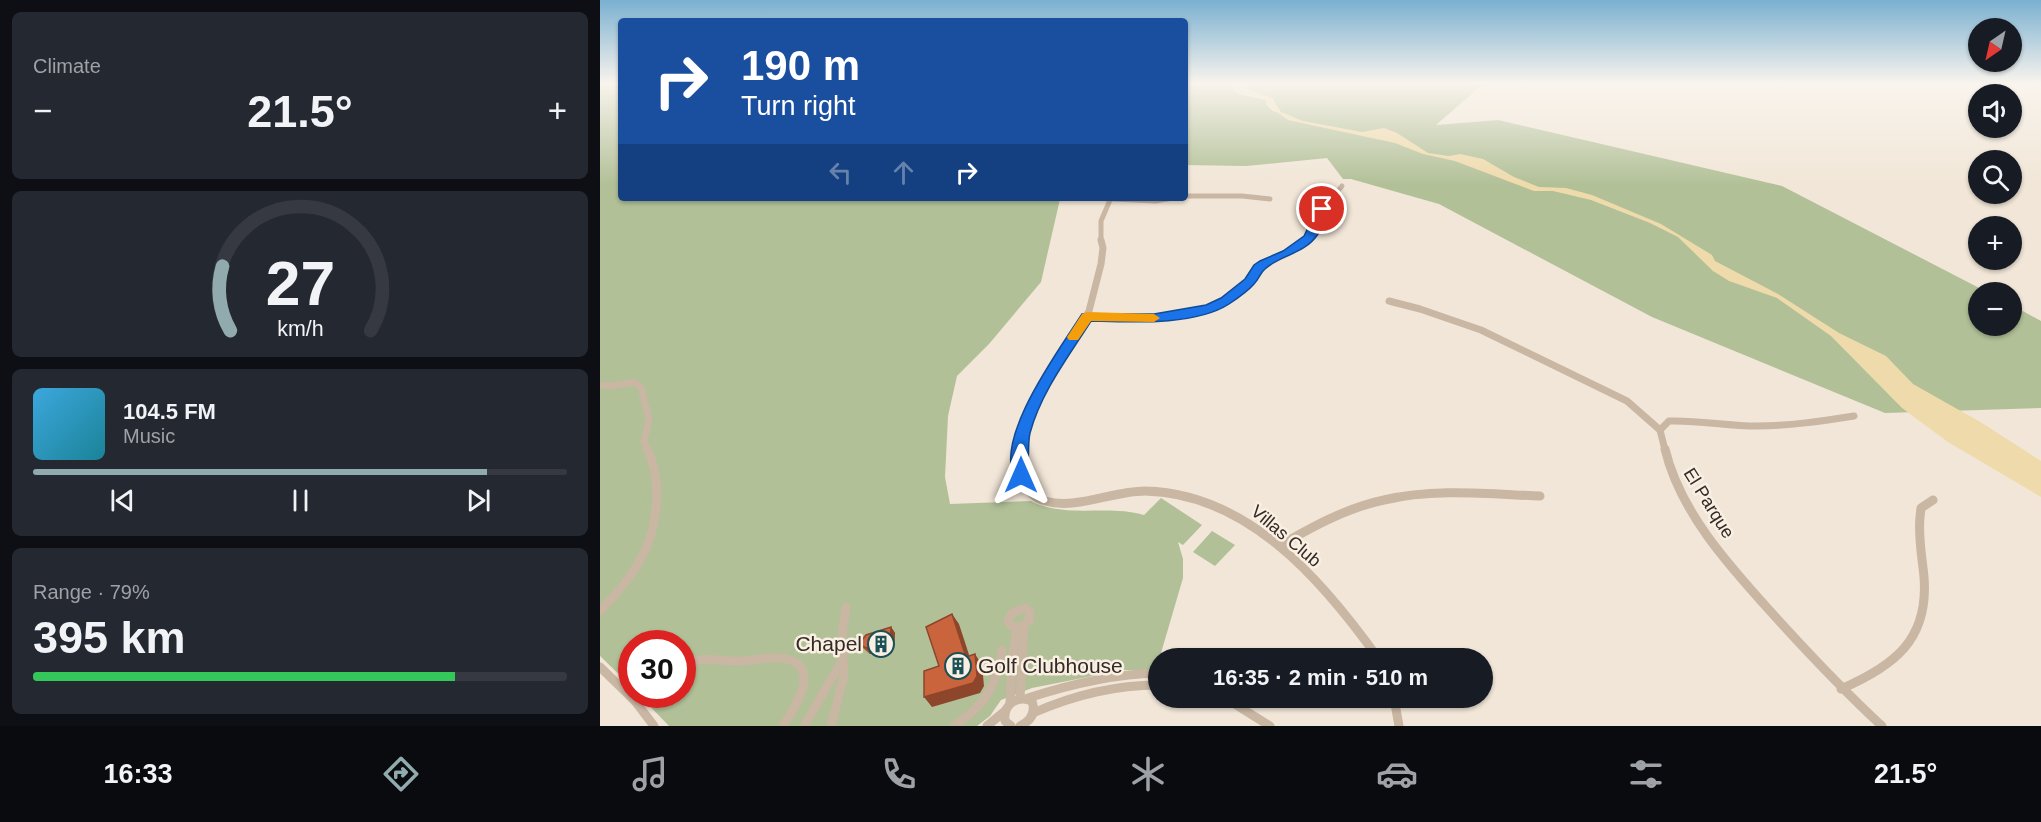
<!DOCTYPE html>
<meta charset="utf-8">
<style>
:root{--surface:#171b24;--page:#242831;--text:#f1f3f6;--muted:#9ea1a6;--line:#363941;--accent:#90aaae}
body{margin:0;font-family:Helvetica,sans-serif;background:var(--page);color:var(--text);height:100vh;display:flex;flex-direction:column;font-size:22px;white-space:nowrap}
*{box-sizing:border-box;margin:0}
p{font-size:20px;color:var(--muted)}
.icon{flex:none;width:33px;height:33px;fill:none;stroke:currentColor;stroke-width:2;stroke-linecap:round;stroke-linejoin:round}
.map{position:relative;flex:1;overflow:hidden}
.panel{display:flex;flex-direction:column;gap:12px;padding:12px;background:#0d0f14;width:600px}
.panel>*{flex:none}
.banner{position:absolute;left:18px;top:18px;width:570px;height:183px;border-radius:6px;box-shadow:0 2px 4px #0004;background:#1a4fa0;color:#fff;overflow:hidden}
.needle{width:39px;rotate:214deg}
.controls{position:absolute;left:1368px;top:18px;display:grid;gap:12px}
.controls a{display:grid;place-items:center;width:54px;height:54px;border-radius:50%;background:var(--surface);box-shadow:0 2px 4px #0004;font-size:30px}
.speed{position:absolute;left:18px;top:630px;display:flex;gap:12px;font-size:30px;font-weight:700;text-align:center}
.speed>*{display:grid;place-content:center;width:78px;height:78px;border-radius:50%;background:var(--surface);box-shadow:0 2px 4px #0004;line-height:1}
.speed .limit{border:9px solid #d22;background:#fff;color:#111}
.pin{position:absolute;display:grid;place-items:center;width:51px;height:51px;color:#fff;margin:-26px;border:3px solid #fff;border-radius:50%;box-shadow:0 2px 6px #0007}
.me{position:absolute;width:66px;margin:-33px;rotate:0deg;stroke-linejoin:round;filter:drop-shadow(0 0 4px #0008)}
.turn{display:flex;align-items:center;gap:21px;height:126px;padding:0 24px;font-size:27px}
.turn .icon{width:78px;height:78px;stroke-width:2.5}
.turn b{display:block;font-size:42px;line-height:51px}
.lanes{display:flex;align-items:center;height:57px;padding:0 24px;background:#0003;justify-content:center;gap:30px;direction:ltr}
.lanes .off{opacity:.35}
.big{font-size:45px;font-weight:700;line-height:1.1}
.panel .tile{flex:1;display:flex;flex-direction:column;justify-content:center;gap:9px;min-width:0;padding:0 21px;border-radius:9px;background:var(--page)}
.panel .dial{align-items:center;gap:0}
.dial svg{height:156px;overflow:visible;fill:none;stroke:var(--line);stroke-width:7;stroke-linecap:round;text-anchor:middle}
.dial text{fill:var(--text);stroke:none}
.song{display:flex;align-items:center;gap:18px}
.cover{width:72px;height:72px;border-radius:9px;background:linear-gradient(135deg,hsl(200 70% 55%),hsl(190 70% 35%))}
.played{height:6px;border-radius:3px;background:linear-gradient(90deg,var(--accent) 85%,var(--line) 85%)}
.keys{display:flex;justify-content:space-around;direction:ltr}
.heat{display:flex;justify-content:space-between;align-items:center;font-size:33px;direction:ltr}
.charge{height:9px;border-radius:4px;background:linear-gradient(90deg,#34c759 79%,var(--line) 0)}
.trip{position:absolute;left:548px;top:648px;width:345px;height:60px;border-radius:30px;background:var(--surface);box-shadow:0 2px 4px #0004;font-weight:700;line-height:60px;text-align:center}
.dock{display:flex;height:96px;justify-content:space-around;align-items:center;background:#090b0e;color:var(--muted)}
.dock .icon{width:42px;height:42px}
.dock .current{color:var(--accent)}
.dock b{font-size:27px;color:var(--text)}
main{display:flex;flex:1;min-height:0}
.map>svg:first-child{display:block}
</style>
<main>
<section class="panel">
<div class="tile"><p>Climate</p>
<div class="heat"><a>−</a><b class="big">21.5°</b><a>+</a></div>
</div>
<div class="tile dial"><svg viewBox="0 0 100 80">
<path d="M14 69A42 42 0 1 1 86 69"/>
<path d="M14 69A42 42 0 0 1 10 36" stroke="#90aaae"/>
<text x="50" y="56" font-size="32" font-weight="700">27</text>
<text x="50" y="72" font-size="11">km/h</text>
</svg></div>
<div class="tile">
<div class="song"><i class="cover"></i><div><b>104.5 FM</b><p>Music</p></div></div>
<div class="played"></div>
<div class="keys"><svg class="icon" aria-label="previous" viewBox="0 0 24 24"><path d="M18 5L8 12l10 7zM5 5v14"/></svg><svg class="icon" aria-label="pause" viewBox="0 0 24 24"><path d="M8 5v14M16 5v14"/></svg><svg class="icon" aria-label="next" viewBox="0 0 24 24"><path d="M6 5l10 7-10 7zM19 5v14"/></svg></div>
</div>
<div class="tile"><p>Range · 79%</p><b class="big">395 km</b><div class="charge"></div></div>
</section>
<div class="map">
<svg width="1441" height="726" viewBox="0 0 1441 726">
<rect width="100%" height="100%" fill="#f1e6d7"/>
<!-- green -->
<g fill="#b1c097">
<path d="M21,83V198L460,199L441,282L389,344L357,376L348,416L345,477L350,504L431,501C466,519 508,504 544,515L561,498L602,525L583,545L578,542L583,559V578L556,670H523L432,688L401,700L390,716L377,726H69L39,695L82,694V644H32L31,686L0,656V84Z"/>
<polygon points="585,83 629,83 639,94 666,100 666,104 673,111 681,113 672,98 645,89 647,84 884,83 836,125 898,120 1182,186 1387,292 1378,292 1378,326 1412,326 1412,305 1441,321 1441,408 1285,413 1052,317 839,204 751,179 743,179 727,158 646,166 585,165"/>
<polygon points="612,531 635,545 615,566 593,552"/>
</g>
<!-- sand -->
<polygon fill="#efdaab" points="634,83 647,83 645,90 672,98 681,112 703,121 762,132 784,128 797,133 828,153 849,156 860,154 883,159 914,177 939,187 966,188 992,195 1061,224 1112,255 1115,261 1178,294 1239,333 1286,356 1313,384 1382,423 1441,461 1441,497 1348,442 1302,408 1231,336 1177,298 1129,281 1113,271 1078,237 1050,223 991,200 953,191 934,191 855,161 823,154 795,143 688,120 666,104 666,100 634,91 631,87"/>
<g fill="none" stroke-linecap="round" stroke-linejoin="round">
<!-- street-far2 -->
<g stroke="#c9b6a3" stroke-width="5">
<polyline points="585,196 642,196 670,199"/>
<polyline points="438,198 470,198"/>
<polyline points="493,198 556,201 573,198"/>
<polyline points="501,242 501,221 510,200"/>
<polyline points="703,242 714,232 717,216 742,186"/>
</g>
<!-- street-far1 -->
<g stroke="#c9b6a3" stroke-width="7">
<polyline points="789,301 820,309 881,330 1027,401 1060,430 1065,450"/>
<polyline points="487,316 554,318 604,311 615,306 650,281 664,263 688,253 705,240"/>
<polyline points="0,385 11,386 34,382 41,387 49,419 44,442 48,450"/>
<path d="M1060,430L1069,421C1099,420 1127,426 1157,426C1189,426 1222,421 1254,416"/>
<polyline points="419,450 423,434 438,395 489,311 501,264 503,248 501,240"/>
</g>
<!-- street -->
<g stroke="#c9b6a3" stroke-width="9">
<path d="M420,449C417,469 423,495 445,501C477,510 512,491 545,491C648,493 723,581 778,658"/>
<path d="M1065,449C1081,516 1135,572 1180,622C1213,658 1246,693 1282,726"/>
<path d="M679,546C712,527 746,508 784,500C835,488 888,494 940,496"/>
<polygon points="425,608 430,612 429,621 421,627 411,626 408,621 412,613"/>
<path d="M0,611C15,595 29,580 40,560C58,530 63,480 47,449"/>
<path d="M82,665C102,655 121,662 142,661C154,660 167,657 179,658C224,661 197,705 183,726"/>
<polyline points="0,667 35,701 54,726"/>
<path d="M1241,689C1294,666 1329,640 1324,577C1322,556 1318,537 1320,517L1321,508L1333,500"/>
<polyline points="420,698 424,626"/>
<path d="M428,698C471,684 513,674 558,673"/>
<polyline points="625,698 670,726"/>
<polyline points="794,698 799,726"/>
<polyline points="35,701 43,694"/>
<polyline points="410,703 412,661 417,628"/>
<path d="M433,713C474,695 514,685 558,685"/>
<polyline points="204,726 243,659 242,636 246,607"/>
<polyline points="231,726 244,675 243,659"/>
<path d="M354,726C384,706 397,686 402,650"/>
<polyline points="387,726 405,711"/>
<path d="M411,726L405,721C403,704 417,695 432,701C436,713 431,721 420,726"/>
</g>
</g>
<!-- wall -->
<polygon fill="#ae5634" points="291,627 295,633 294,647 270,654 264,649 259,644"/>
<!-- shaded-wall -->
<g fill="#8d462b">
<polygon points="352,614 359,624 373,667 366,657"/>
<polygon points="291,627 295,633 294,647 270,654 266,648"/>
<polygon points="375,654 382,665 384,686 380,693 332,707 324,697"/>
</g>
<!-- building -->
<g fill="#ca643d" stroke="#8d462b" stroke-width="1.5">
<polygon points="352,614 366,657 375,654 377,676 373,683 324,697 324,671 339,666 326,627"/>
<polygon points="291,627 290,642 266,648 259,644 266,635"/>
</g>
<!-- sky -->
<linearGradient id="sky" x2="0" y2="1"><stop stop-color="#7ab0d1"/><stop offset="0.45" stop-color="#f9f4ed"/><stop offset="1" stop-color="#f9f4ed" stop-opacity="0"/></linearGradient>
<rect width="1441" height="185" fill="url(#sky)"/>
<!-- route -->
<path fill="#1a73e8" stroke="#114b97" stroke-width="1.5" d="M722,206L728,209C723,217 721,228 718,234C705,254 680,255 665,269C660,273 659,279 654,284C648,291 638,298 629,304C595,326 531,322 491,321C469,356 441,392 430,433C427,445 430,472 426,479L421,481L415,479C393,438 460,349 482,314H554L606,305L621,298L645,279L654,265L660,261L683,251L704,236L717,209Z"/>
<!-- slow -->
<polygon fill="#f59e0b" points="487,312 554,314 560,318 554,322 491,321 478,340 469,340 467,337 469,334 482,314"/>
<!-- icons -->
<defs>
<symbol id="building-ring" viewBox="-11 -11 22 22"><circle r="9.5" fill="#f9f0e3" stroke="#1a5056" stroke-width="1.5"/><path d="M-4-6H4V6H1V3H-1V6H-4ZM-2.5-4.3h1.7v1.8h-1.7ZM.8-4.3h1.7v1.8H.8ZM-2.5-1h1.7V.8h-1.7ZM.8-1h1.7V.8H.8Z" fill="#1a5056"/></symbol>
</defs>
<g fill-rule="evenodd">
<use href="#building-ring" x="266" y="629" width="30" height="30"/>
<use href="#building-ring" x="343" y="651" width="30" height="30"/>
</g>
<g text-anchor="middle" stroke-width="5" stroke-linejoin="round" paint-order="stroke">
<!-- street labels -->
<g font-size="18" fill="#342a25" stroke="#f9f0e3">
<text transform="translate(1109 503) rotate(58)" y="6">El Parque</text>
<text transform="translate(686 536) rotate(40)" y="6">Villas Club</text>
</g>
<!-- near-poi labels -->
<g font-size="21" fill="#342a25" stroke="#f9f0e3" text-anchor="end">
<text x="262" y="651">Chapel</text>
<text x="378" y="673" text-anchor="start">Golf Clubhouse</text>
</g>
</g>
</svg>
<div class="controls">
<a><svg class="needle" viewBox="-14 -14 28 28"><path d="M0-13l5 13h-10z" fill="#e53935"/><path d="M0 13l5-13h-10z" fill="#9ea1a6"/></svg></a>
<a><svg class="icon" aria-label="sound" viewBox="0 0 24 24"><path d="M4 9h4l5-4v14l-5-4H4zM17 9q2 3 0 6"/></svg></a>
<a><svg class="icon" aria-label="search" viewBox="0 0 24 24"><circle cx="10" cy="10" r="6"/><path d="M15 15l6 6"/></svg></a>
<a>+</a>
<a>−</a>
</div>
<div class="speed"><div class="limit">30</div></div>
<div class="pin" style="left:722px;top:209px;background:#d93025"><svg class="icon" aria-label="arrive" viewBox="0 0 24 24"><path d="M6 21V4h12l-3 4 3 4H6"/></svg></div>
<svg class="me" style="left:421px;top:475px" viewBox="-20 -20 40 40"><path d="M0-17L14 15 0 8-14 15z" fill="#1a73e8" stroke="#fff" stroke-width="4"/></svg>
<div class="trip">16:35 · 2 min · 510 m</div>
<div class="banner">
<div class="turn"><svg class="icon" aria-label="right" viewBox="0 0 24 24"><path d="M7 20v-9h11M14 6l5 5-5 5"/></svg><div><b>190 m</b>Turn right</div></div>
<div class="lanes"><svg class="icon off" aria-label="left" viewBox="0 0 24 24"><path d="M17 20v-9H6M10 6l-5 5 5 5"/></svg><svg class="icon off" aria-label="ahead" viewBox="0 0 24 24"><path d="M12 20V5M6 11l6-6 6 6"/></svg><svg class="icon" aria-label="right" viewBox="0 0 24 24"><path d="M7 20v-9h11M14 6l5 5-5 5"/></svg></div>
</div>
</div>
</main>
<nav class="dock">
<b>16:33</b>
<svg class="icon current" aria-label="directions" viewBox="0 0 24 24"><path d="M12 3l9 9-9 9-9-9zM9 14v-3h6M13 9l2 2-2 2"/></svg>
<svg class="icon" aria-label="music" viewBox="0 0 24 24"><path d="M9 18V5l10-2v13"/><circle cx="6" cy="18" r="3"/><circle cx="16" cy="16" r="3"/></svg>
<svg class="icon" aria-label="phone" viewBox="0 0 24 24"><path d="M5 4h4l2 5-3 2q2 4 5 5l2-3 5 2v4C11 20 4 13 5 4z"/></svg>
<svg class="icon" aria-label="climate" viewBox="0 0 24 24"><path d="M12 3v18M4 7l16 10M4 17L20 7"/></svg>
<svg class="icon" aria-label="car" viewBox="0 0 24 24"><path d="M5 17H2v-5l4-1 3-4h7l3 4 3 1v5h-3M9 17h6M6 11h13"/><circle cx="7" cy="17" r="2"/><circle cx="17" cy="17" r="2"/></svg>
<svg class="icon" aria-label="filters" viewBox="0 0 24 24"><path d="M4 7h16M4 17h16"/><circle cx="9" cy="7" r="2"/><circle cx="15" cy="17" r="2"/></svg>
<b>21.5°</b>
</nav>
